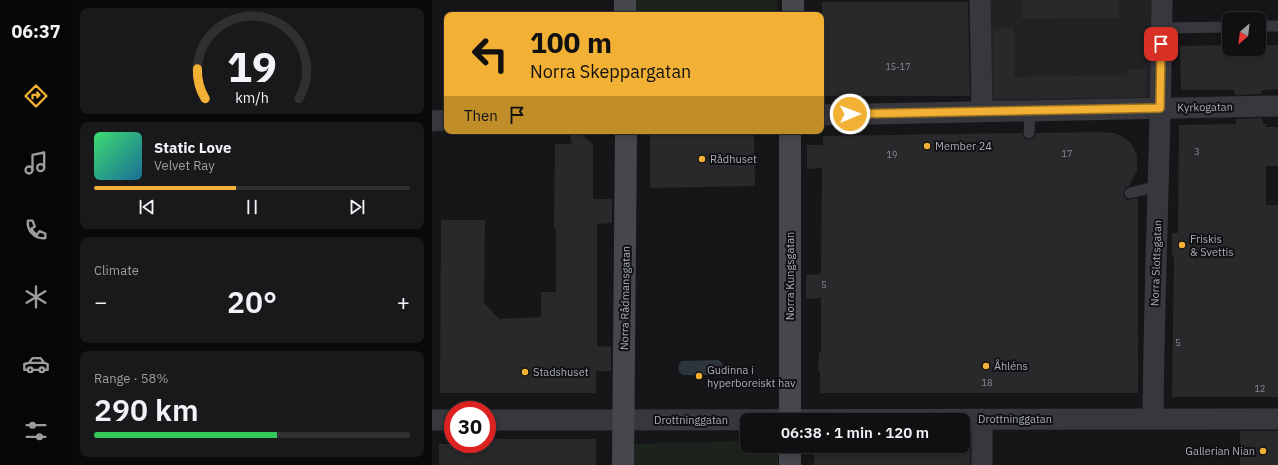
<!DOCTYPE html>
<meta charset="utf-8">
<style>
:root{--surface:#101012;--page:#19191b;--text:#f1f3f6;--muted:#9c9d9f;--line:#303032;--accent:#f2b134}
body{margin:0;font-family:"IBM Plex Sans",sans-serif;background:var(--page);color:var(--text);height:100vh;display:flex;flex-direction:column;font-size:15px;white-space:nowrap}
*{box-sizing:border-box;margin:0}
p{font-size:13px;color:var(--muted)}
.icon{flex:none;width:22px;height:22px;fill:none;stroke:currentColor;stroke-width:2;stroke-linecap:round;stroke-linejoin:round}
.map{position:relative;flex:1;overflow:hidden}
.panel{display:flex;flex-direction:column;gap:8px;padding:8px;background:#09090a;width:360px}
.panel>*{flex:none}
.hud{position:absolute;left:12px;top:12px;width:380px;height:122px;border-radius:8px;box-shadow:0 2px 6px #0003,0 0 0 1px var(--line);background:#f2b134;color:#111;overflow:hidden}
.needle{width:26px;rotate:208deg}
.fabs{position:absolute;left:790px;top:12px;display:grid;gap:8px}
.fabs a{display:grid;place-items:center;width:44px;height:44px;border-radius:8px;background:var(--surface);box-shadow:0 2px 6px #0003,0 0 0 1px var(--line);font-size:20px}
.speed{position:absolute;left:12px;top:401px;display:flex;gap:8px;font-size:20px;font-weight:700;text-align:center}
.speed>*{display:grid;place-content:center;width:52px;height:52px;border-radius:50%;background:var(--surface);box-shadow:0 2px 6px #0003,0 0 0 1px var(--line);line-height:1}
.speed .limit{border:6px solid #d22;background:#fff;color:#111}
.pin{position:absolute;display:grid;place-items:center;width:34px;height:34px;color:#fff;margin:-17px;border-radius:8px;box-shadow:0 2px 6px #0006}
.me{position:absolute;width:44px;margin:-22px;rotate:89deg;stroke-linejoin:round;filter:drop-shadow(0 0 3px #0008)}
.turn{display:flex;align-items:center;gap:14px;height:84px;padding:0 20px;font-size:18px}
.turn .icon{width:52px;height:52px;stroke-width:2.5}
.turn b{display:block;font-size:28px;line-height:34px}
.then{display:flex;align-items:center;height:38px;padding:0 20px;background:#0003;gap:8px;font-size:15px}
.big{font-size:30px;font-weight:600;line-height:1.1}
.panel .tile{flex:1;display:flex;flex-direction:column;justify-content:center;gap:6px;min-width:0;padding:0 14px;border-radius:8px;background:var(--page)}
.panel .dial{align-items:center;gap:0}
.dial svg{height:104px;overflow:visible;fill:none;stroke:var(--line);stroke-width:7;stroke-linecap:round;text-anchor:middle}
.dial text{fill:var(--text);stroke:none}
.song{display:flex;align-items:center;gap:12px}
.cover{width:48px;height:48px;border-radius:6px;background:linear-gradient(135deg,hsl(140 70% 55%),hsl(200 70% 35%))}
.played{height:4px;border-radius:2px;background:linear-gradient(90deg,var(--accent) 45%,var(--line) 45%)}
.keys{display:flex;justify-content:space-around;direction:ltr}
.heat{display:flex;justify-content:space-between;align-items:center;font-size:22px;direction:ltr}
.charge{height:6px;border-radius:3px;background:linear-gradient(90deg,#34c759 58%,var(--line) 0)}
.trip{position:absolute;left:308px;top:413px;width:230px;height:40px;border-radius:8px;background:var(--surface);box-shadow:0 2px 6px #0003,0 0 0 1px var(--line);font-weight:600;line-height:40px;text-align:center}
main{display:flex;flex:1;min-height:0}
.tabs{display:flex;flex-direction:column;width:72px;justify-content:space-around;align-items:center;background:#060607;color:var(--muted)}
.tabs .icon{width:28px;height:28px}
.tabs .current{color:var(--accent)}
.tabs b{font-size:18px;color:var(--text)}
.map>svg:first-child{display:block}
</style>
<main>
<nav class="tabs">
<b>06:37</b>
<svg class="icon current" aria-label="directions" viewBox="0 0 24 24"><path d="M12 3l9 9-9 9-9-9zM9 14v-3h6M13 9l2 2-2 2"/></svg>
<svg class="icon" aria-label="music" viewBox="0 0 24 24"><path d="M9 18V5l10-2v13"/><circle cx="6" cy="18" r="3"/><circle cx="16" cy="16" r="3"/></svg>
<svg class="icon" aria-label="phone" viewBox="0 0 24 24"><path d="M5 4h4l2 5-3 2q2 4 5 5l2-3 5 2v4C11 20 4 13 5 4z"/></svg>
<svg class="icon" aria-label="climate" viewBox="0 0 24 24"><path d="M12 3v18M4 7l16 10M4 17L20 7"/></svg>
<svg class="icon" aria-label="car" viewBox="0 0 24 24"><path d="M5 17H2v-5l4-1 3-4h7l3 4 3 1v5h-3M9 17h6M6 11h13"/><circle cx="7" cy="17" r="2"/><circle cx="17" cy="17" r="2"/></svg>
<svg class="icon" aria-label="filters" viewBox="0 0 24 24"><path d="M4 7h16M4 17h16"/><circle cx="9" cy="7" r="2"/><circle cx="15" cy="17" r="2"/></svg>
</nav>
<section class="panel">
<div class="tile dial"><svg viewBox="0 0 100 80">
<path d="M14 69A42 42 0 1 1 86 69"/>
<path d="M14 69A42 42 0 0 1 8 46" stroke="#f2b134"/>
<text x="50" y="56" font-size="32" font-weight="700">19</text>
<text x="50" y="72" font-size="11">km/h</text>
</svg></div>
<div class="tile">
<div class="song"><i class="cover"></i><div><b>Static Love</b><p>Velvet Ray</p></div></div>
<div class="played"></div>
<div class="keys"><svg class="icon" aria-label="previous" viewBox="0 0 24 24"><path d="M18 5L8 12l10 7zM5 5v14"/></svg><svg class="icon" aria-label="pause" viewBox="0 0 24 24"><path d="M8 5v14M16 5v14"/></svg><svg class="icon" aria-label="next" viewBox="0 0 24 24"><path d="M6 5l10 7-10 7zM19 5v14"/></svg></div>
</div>
<div class="tile"><p>Climate</p>
<div class="heat"><a>−</a><b class="big">20°</b><a>+</a></div>
</div>
<div class="tile"><p>Range · 58%</p><b class="big">290 km</b><div class="charge"></div></div>
</section>
<div class="map">
<svg width="846" height="465" viewBox="0 0 846 465">
<rect width="100%" height="100%" fill="#161618"/>
<!-- built -->
<polygon fill="#222225" points="548,0 729,0 728,108 550,111"/>
<!-- green -->
<g fill="#1c231d">
<rect x="193" y="0" width="152" height="15"/>
<polygon points="315,441 315,446 346,446 346,465 201,465 201,444"/>
</g>
<!-- water -->
<path fill="#2c353c" d="M286,360L290,363C291,369 291,373 285,375H251C246,373 245,368 248,363L250,361Z"/>
<!-- building -->
<g fill="#29292c">
<polygon points="590,0 686,0 686,18 590,19"/>
<polygon points="390,2 536,2 538,96 390,96"/>
<polygon points="582,28 582,77 695,75 695,69 714,69 713,97 562,99 561,29"/>
<polygon points="797,45 797,49 827,49 827,45 846,45 846,89 830,90 830,94 803,95 802,90 749,90 748,46"/>
<polygon points="830,118 831,124 834,124 834,127 846,127 846,166 834,166 834,205 846,205 846,397 740,397 742,257 740,257 740,233 746,233 747,125 804,124 804,119"/>
<polygon points="137,131 147,131 161,145 161,199 180,199 180,223 165,224 165,346 179,347 179,371 164,371 164,393 8,393 9,220 53,220 52,303 67,319 109,317 109,292 124,292 124,229 122,229 123,144 140,144"/>
<polygon points="218,131 322,131 323,186 218,188"/>
<polygon points="668,132 682,133 690,136 699,143 705,155 705,171 697,186 693,188 691,194 693,198 696,200 706,198 706,393 388,393 388,371 386,371 387,352 389,352 389,298 374,299 374,275 389,274 390,168 375,169 375,145 391,145 391,136 590,133 593,139 597,140 603,137 604,133"/>
<rect x="808" y="431" width="38" height="34"/>
<polygon points="55,439 164,439 164,465 7,465 7,444 55,444"/>
<polygon points="383,446 538,446 538,465 382,465"/>
</g>
<g fill="none" stroke-linecap="round" stroke-linejoin="round">
<!-- lane -->
<g stroke="#37383d" stroke-width="11">
<polyline points="827,26 846,26"/>
<polyline points="730,28 797,27"/>
<polyline points="597,133 598,110"/>
<polyline points="698,193 726,186"/>
</g>
<!-- street -->
<g stroke="#37383d" stroke-width="21">
<polyline points="548,0 550,111"/>
<polyline points="389,115 846,106"/>
<polyline points="0,121 15,120"/>
<polyline points="550,419 550,465"/>
<path d="M721,419C722,279 729,140 730,0"/>
<polyline points="0,420 21,420"/>
<polyline points="55,420 846,419"/>
</g>
<!-- secondary -->
<g stroke="#45474d" stroke-width="22">
<polyline points="193,15 193,0"/>
<polyline points="361,15 361,0"/>
<polyline points="358,420 358,131"/>
<polyline points="358,446 358,465"/>
<polyline points="191,465 194,131"/>
</g>
</g>
<g fill="none" stroke-linecap="round" stroke-linejoin="round">
<defs>
<polyline id="route" points="418,114 728,108 729,44"/>
</defs>
<!-- route casing -->
<use href="#route" stroke="#9d7322" stroke-width="10"/>
<!-- route -->
<use href="#route" stroke="#f2b134" stroke-width="7"/>
</g>
<!-- markers -->
<g fill="#f2b134" stroke="#111113" stroke-width="1.5">
<circle cx="495" cy="146" r="4"/>
<circle cx="270" cy="159" r="4"/>
<circle cx="750" cy="245" r="4"/>
<circle cx="554" cy="366" r="4"/>
<circle cx="93" cy="372" r="4"/>
<circle cx="267" cy="376" r="4"/>
<circle cx="831" cy="451" r="4"/>
</g>
<g text-anchor="middle" stroke-width="4" stroke-linejoin="round" paint-order="stroke">
<!-- number labels -->
<g font-size="9" fill="#888b94">
<text x="466" y="70">15-17</text>
<text x="765" y="155">3</text>
<text x="635" y="157">17</text>
<text x="460" y="158">19</text>
<text x="392" y="288">5</text>
<text x="746" y="346">5</text>
<text x="555" y="386">18</text>
<text x="828" y="392">12</text>
</g>
<!-- street labels -->
<g font-size="11" fill="#a8adb8" stroke="#111113">
<text transform="translate(773 107) rotate(-1)" y="4">Kyrkogatan</text>
<text transform="translate(724 263) rotate(-88)" y="4">Norra Slottsgatan</text>
<text transform="translate(358 276) rotate(-90)" y="4">Norra Kungsgatan</text>
<text transform="translate(193 298) rotate(-89)" y="4">Norra Rådmansgatan</text>
<text x="583" y="423">Drottninggatan</text>
<text x="259" y="424">Drottninggatan</text>
</g>
<!-- poi labels -->
<g font-size="11" fill="#a8adb8" stroke="#111113" text-anchor="start">
<text x="503" y="150">Member 24</text>
<text x="278" y="163">Rådhuset</text>
<text x="758" y="243">Friskis<tspan x="758" dy="13">&amp; Svettis</tspan></text>
<text x="562" y="370">Åhléns</text>
<text x="275" y="374">Gudinna i<tspan x="275" dy="13">hyperboreiskt hav</tspan></text>
<text x="101" y="376">Stadshuset</text>
<text x="823" y="455" text-anchor="end">Gallerian Nian</text>
</g>
</g>
</svg>
<div class="fabs">
<a><svg class="needle" viewBox="-14 -14 28 28"><path d="M0-13l5 13h-10z" fill="#e53935"/><path d="M0 13l5-13h-10z" fill="#9c9d9f"/></svg></a>
</div>
<div class="speed"><div class="limit">30</div></div>
<div class="pin" style="left:729px;top:44px;background:#d93025"><svg class="icon" aria-label="arrive" viewBox="0 0 24 24"><path d="M6 21V4h12l-3 4 3 4H6"/></svg></div>
<svg class="me" style="left:418px;top:114px" viewBox="-20 -20 40 40"><circle r="17" fill="#f2b134" stroke="#fff" stroke-width="3"/><path d="M0-11L8 9 0 5-8 9z" fill="#fff"/></svg>
<div class="trip">06:38 · 1 min · 120 m</div>
<div class="hud">
<div class="turn"><svg class="icon" aria-label="left" viewBox="0 0 24 24"><path d="M17 20v-9H6M10 6l-5 5 5 5"/></svg><div><b>100 m</b>Norra Skeppargatan</div></div>
<div class="then">Then<svg class="icon" aria-label="arrive" viewBox="0 0 24 24"><path d="M6 21V4h12l-3 4 3 4H6"/></svg></div>
</div>
</div>
</main>
